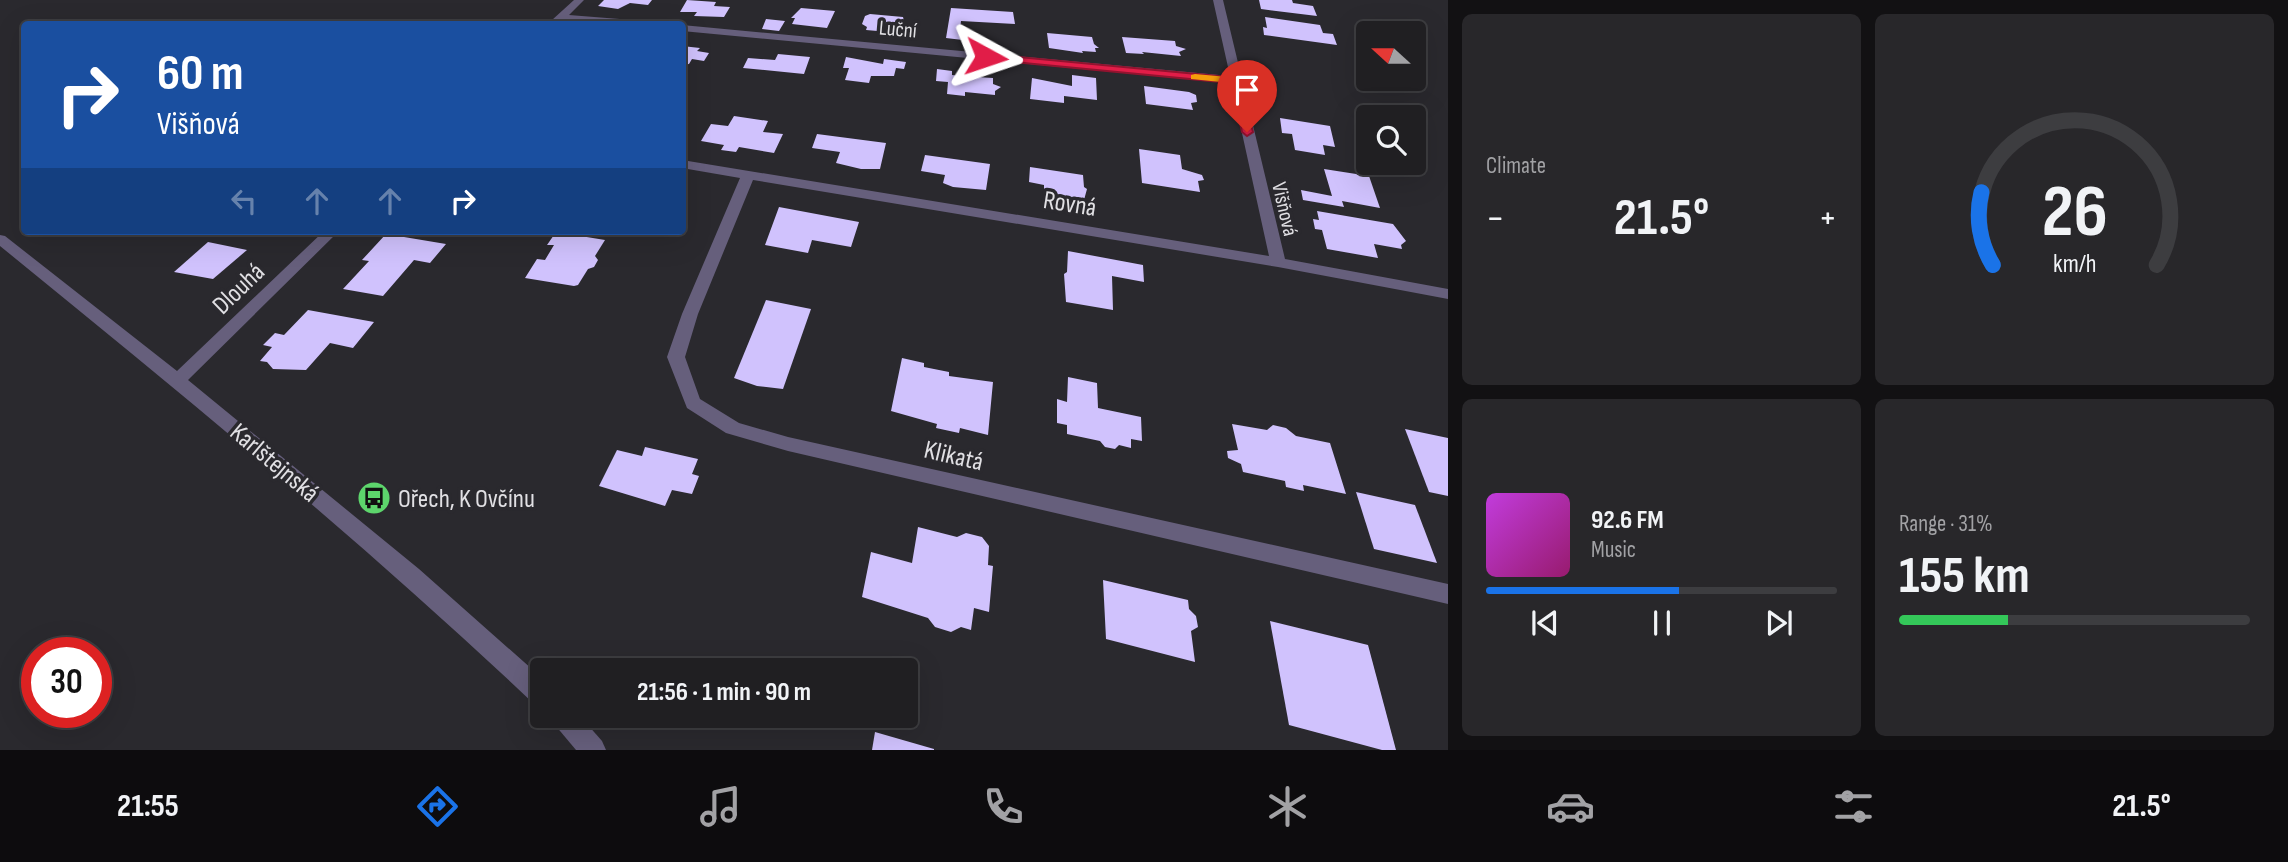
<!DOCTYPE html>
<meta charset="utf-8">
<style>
:root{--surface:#201f22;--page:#28272a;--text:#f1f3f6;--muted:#a2a2a5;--line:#3d3d40;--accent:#1a73e8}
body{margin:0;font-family:"Sofia Sans Condensed",sans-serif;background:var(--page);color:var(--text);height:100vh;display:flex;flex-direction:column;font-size:26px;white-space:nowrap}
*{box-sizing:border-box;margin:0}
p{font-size:23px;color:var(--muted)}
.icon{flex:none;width:38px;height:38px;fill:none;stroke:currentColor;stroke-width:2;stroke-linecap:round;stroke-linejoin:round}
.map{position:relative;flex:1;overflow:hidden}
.drawer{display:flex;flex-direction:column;gap:14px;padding:14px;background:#121113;width:840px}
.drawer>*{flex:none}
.top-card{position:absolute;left:21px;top:21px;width:665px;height:214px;border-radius:7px;box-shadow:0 7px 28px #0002,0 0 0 2px var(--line);background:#1a4fa0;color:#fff;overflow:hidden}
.needle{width:46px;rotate:291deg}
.buttons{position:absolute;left:1356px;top:21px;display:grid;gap:14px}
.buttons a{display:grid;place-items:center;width:70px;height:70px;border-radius:7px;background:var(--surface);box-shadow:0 7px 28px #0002,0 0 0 2px var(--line);font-size:35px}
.speed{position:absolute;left:21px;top:637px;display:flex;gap:14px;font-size:35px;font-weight:700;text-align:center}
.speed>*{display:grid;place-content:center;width:91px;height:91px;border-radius:50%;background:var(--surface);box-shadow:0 7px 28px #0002,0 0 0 2px var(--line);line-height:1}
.speed .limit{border:10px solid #d22;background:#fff;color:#111}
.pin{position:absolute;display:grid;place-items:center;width:60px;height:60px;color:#fff;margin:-72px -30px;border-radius:50% 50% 50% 0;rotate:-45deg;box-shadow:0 0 7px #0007}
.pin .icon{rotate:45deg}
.me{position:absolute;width:77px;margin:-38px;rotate:95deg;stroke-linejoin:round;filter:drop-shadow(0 0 5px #0008)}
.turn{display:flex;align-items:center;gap:24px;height:147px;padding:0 21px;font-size:32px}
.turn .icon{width:91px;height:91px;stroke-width:2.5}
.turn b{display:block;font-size:49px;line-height:60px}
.lanes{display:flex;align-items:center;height:66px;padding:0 21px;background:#0003;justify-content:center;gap:35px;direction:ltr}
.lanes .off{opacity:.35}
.big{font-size:52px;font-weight:700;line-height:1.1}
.drawer .card{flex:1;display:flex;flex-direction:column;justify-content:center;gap:10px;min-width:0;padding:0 24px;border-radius:10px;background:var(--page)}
.drawer .dial{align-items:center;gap:0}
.dial svg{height:182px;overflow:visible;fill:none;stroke:var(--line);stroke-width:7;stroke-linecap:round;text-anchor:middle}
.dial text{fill:var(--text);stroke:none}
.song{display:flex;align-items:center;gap:21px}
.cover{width:84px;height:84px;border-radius:10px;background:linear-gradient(135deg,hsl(290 70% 55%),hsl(320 70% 35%))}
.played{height:7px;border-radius:4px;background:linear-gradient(90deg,var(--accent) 55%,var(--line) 55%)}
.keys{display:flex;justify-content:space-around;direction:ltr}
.heat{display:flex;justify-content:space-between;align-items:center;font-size:38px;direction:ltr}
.charge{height:10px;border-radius:5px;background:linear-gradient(90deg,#34c759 31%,var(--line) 0)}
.drawer .tiles{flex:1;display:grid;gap:14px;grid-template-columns:repeat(2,1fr)}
.trip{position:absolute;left:530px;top:658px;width:388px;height:70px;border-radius:7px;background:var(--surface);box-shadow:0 7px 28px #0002,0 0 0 2px var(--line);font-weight:700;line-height:70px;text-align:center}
.tab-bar{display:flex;height:112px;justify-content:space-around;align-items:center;background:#0d0c0e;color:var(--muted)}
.tab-bar .icon{width:49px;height:49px}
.tab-bar .on{color:var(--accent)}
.tab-bar b{font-size:32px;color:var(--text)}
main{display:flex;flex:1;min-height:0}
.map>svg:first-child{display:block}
</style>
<main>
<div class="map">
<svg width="1448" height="750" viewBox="0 0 1448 750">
<rect width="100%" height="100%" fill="#2a292e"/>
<!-- building -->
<g fill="#d0c2fd">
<polygon points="604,0 652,0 648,5 630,3 618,9 598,6"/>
<polygon points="687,0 716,2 714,6 730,7 724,17 694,16 697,12 680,12"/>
<polygon points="1259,0 1292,0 1293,3 1313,6 1317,16 1261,9"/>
<polygon points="801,8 835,11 827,28 792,24 795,18 791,18"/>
<polygon points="951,8 1013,12 1015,24 961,21 960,29 972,31 971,41 946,38"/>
<polygon points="870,14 903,17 905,25 901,26 900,33 866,30 867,27 862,24 865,16"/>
<polygon points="1265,17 1320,25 1323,33 1333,34 1337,45 1264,35 1263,27 1267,28"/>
<polygon points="766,19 785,21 779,31 762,29"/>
<polygon points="1047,33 1092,37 1094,44 1099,48 1095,48 1096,52 1082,51 1083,53 1049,48"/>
<polygon points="1122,37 1175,41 1176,46 1186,49 1179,52 1181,56 1142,52 1144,54 1126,53"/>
<polygon points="682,46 700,48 697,51 709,53 704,61 692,59 689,64 682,65"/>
<polygon points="778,54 810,57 804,74 743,68 748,58 775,60"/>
<polygon points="846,57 883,64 884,59 906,62 904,69 896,68 894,76 871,76 869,83 845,80 849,68 843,68"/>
<polygon points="937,69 952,71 952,75 960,76 993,78 993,84 1001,87 995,91 995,95 965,92 965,96 947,94 948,82 936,81"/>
<polygon points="1072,75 1096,78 1097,100 1064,96 1064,103 1030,99 1032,78 1072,86"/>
<polygon points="1144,86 1189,92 1196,95 1197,102 1191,103 1193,110 1146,104"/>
<polygon points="734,116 768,121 763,132 783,134 774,153 739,147 736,152 721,150 724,145 701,141 711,124 728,126"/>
<polygon points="1280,118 1330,126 1335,147 1323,145 1325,155 1295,150 1292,134 1282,133"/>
<polygon points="817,134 886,143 880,169 861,169 836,163 840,152 812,148"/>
<polygon points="1139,149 1180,155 1182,169 1202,175 1204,180 1198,181 1200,192 1142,183"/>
<polygon points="925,155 990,164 986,190 953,187 943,183 945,175 921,171"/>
<polygon points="1030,167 1083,175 1084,187 1087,189 1084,200 1044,194 1044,185 1029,182"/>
<polygon points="1324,169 1369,176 1380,208 1342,201 1344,207 1303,200 1301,190 1332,196"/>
<polygon points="779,207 859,222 851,247 812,240 808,253 765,245"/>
<polygon points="1317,211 1393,224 1406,241 1401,245 1402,249 1374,244 1378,258 1327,249 1322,230 1315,229 1313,219 1319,220"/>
<polygon points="556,232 605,240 595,256 598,260 594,267 588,269 578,285 574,286 525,278 537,259 545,260 554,245 547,245"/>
<polygon points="386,234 446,244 430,263 414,260 383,296 343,289 369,261 362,260"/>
<polygon points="208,242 247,250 213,279 174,272"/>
<polygon points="1068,251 1143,265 1144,282 1112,276 1113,310 1066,302 1064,274 1067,272"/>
<polygon points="766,300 811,309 783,389 757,386 734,378"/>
<polygon points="308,310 374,322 353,348 330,343 306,370 273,369 267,362 260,361 272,347 263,345 275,333 284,335"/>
<polygon points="902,358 924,363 924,367 949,372 949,376 993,382 988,435 960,428 959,433 936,428 937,424 891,411"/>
<polygon points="1068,377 1097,383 1098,408 1141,417 1142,441 1131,439 1131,448 1119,445 1115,449 1105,447 1100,441 1067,434 1067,425 1057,423 1057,399 1067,402"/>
<polygon points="1232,424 1267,430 1273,425 1286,428 1296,436 1330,443 1346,494 1303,485 1304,491 1286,487 1285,481 1243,472 1241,464 1228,458 1227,451 1238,450"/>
<polygon points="1405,429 1448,438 1448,496 1429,492"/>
<polygon points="645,447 698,459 692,474 699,476 692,494 672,490 665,506 599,486 617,450 642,456"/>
<polygon points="1356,492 1415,505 1437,563 1374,549"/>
<polygon points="918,527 957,537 966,533 982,537 989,546 988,565 993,566 989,612 974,608 971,630 961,627 951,632 935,627 928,618 862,597 871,552 912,563"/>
<polygon points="1103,580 1188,600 1189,609 1196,616 1198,627 1191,631 1195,662 1106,639"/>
<polygon points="1270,621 1368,645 1396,750 1382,750 1289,725"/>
<polygon points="875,732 934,749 934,750 872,750"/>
</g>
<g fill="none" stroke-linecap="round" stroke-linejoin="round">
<!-- minor -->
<g fill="#665f7c" fill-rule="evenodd">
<polygon points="574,0 584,0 569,15 645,21 650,24 564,20 560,24 552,24 552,20"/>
<polygon points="1213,0 1223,0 1285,259 1448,289 1448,299 1278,267 753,180 698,314 685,357 700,399 739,423 788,437 1448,584 1448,604 788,451 726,433 687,408 667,357 682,314 740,178 682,168 682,160 1269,256 1231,83 682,31 682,25 1230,76"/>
<path d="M324,231H339L188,380L419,569L542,678V706L533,703C363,542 182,394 0,246V235L5,236L177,371Z"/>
<polygon points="552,716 580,716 602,741 606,750 576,750 555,725"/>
</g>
</g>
<!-- route -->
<polygon fill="#e11d48" stroke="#92132f" stroke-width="2" points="986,54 1239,78 1253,132 1247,136 1242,132 1231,83 983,59 982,57"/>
<!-- slow -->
<polygon fill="#f59e0b" points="1195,74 1239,78 1245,100 1236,102 1231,83 1191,79 1191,75"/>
<!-- icons -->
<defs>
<symbol id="bus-disc" viewBox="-11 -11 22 22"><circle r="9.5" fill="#5dd56c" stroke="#2a292e"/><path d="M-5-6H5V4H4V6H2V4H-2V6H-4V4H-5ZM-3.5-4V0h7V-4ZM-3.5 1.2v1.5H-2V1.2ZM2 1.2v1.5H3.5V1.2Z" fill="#111"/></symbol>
</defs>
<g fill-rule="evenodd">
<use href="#bus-disc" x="355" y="479" width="38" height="38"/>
</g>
<g text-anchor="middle" stroke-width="7" stroke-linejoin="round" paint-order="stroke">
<!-- far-street labels -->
<g font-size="21" fill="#e1e0e4" stroke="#2a292e">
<text transform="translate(898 29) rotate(5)" y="7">Luční</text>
<text transform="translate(1285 209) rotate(77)" y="7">Višňová</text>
</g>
<!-- street labels -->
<g font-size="26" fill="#e1e0e4" stroke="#2a292e">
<text transform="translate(1070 203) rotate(9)" y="9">Rovná</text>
<text transform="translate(238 288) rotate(-44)" y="9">Dlouhá</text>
<text transform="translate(954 455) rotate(13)" y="9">Klikatá</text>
<text transform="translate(275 462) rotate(40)" y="9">Karlštejnská</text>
</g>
<!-- poi labels -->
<g font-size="26" fill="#e1e0e4" stroke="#2a292e" text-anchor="start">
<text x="398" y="507">Ořech, K Ovčínu</text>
</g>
</g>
</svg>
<div class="buttons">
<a><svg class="needle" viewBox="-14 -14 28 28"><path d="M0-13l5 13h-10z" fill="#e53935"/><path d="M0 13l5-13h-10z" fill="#a2a2a5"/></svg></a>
<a><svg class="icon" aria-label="search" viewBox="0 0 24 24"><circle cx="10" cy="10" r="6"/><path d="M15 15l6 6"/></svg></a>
</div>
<div class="speed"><div class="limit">30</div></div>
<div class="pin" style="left:1247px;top:132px;background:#d93025"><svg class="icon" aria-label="arrive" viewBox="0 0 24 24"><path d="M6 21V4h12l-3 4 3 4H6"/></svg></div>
<svg class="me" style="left:986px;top:57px" viewBox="-20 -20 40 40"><path d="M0-17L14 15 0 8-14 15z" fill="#e11d48" stroke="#fff" stroke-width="4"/></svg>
<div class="trip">21:56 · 1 min · 90 m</div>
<div class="top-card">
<div class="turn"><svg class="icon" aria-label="right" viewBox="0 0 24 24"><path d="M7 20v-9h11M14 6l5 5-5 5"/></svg><div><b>60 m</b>Višňová</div></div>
<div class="lanes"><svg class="icon off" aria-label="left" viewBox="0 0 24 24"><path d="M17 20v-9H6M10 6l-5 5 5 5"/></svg><svg class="icon off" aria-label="ahead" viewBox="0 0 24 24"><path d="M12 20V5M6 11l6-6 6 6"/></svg><svg class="icon off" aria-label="ahead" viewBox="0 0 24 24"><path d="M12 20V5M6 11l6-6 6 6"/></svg><svg class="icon" aria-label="right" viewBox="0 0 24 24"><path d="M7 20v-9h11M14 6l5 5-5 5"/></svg></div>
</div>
</div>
<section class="drawer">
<div class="tiles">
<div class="card"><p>Climate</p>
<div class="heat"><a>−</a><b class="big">21.5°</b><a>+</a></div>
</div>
<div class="card dial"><svg viewBox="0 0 100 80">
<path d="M14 69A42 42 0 1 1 86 69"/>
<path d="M14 69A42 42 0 0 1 9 37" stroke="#1a73e8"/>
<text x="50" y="56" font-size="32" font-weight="700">26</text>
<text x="50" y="72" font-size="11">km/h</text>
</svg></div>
<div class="card">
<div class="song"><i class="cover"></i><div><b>92.6 FM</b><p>Music</p></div></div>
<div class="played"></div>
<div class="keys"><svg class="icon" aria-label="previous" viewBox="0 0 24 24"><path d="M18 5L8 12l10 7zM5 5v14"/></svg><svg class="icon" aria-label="pause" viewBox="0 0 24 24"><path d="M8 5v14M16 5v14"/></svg><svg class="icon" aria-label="next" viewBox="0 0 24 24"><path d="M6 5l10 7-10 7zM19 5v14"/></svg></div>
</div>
<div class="card"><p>Range · 31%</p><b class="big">155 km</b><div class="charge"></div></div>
</div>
</section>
</main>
<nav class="tab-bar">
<b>21:55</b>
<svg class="icon on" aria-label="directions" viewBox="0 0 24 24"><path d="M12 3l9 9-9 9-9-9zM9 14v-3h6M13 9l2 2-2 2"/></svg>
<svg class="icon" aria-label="music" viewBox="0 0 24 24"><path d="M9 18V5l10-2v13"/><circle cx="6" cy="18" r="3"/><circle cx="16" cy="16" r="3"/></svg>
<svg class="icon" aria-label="phone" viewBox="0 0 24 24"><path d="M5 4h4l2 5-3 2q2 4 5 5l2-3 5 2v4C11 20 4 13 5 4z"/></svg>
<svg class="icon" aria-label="climate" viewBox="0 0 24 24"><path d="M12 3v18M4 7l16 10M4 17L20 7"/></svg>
<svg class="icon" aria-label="car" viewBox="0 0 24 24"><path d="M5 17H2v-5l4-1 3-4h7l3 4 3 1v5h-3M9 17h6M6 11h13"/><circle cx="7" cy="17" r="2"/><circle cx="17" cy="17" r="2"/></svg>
<svg class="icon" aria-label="filters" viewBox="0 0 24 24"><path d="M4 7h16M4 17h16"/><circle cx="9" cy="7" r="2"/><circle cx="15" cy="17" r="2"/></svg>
<b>21.5°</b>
</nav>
